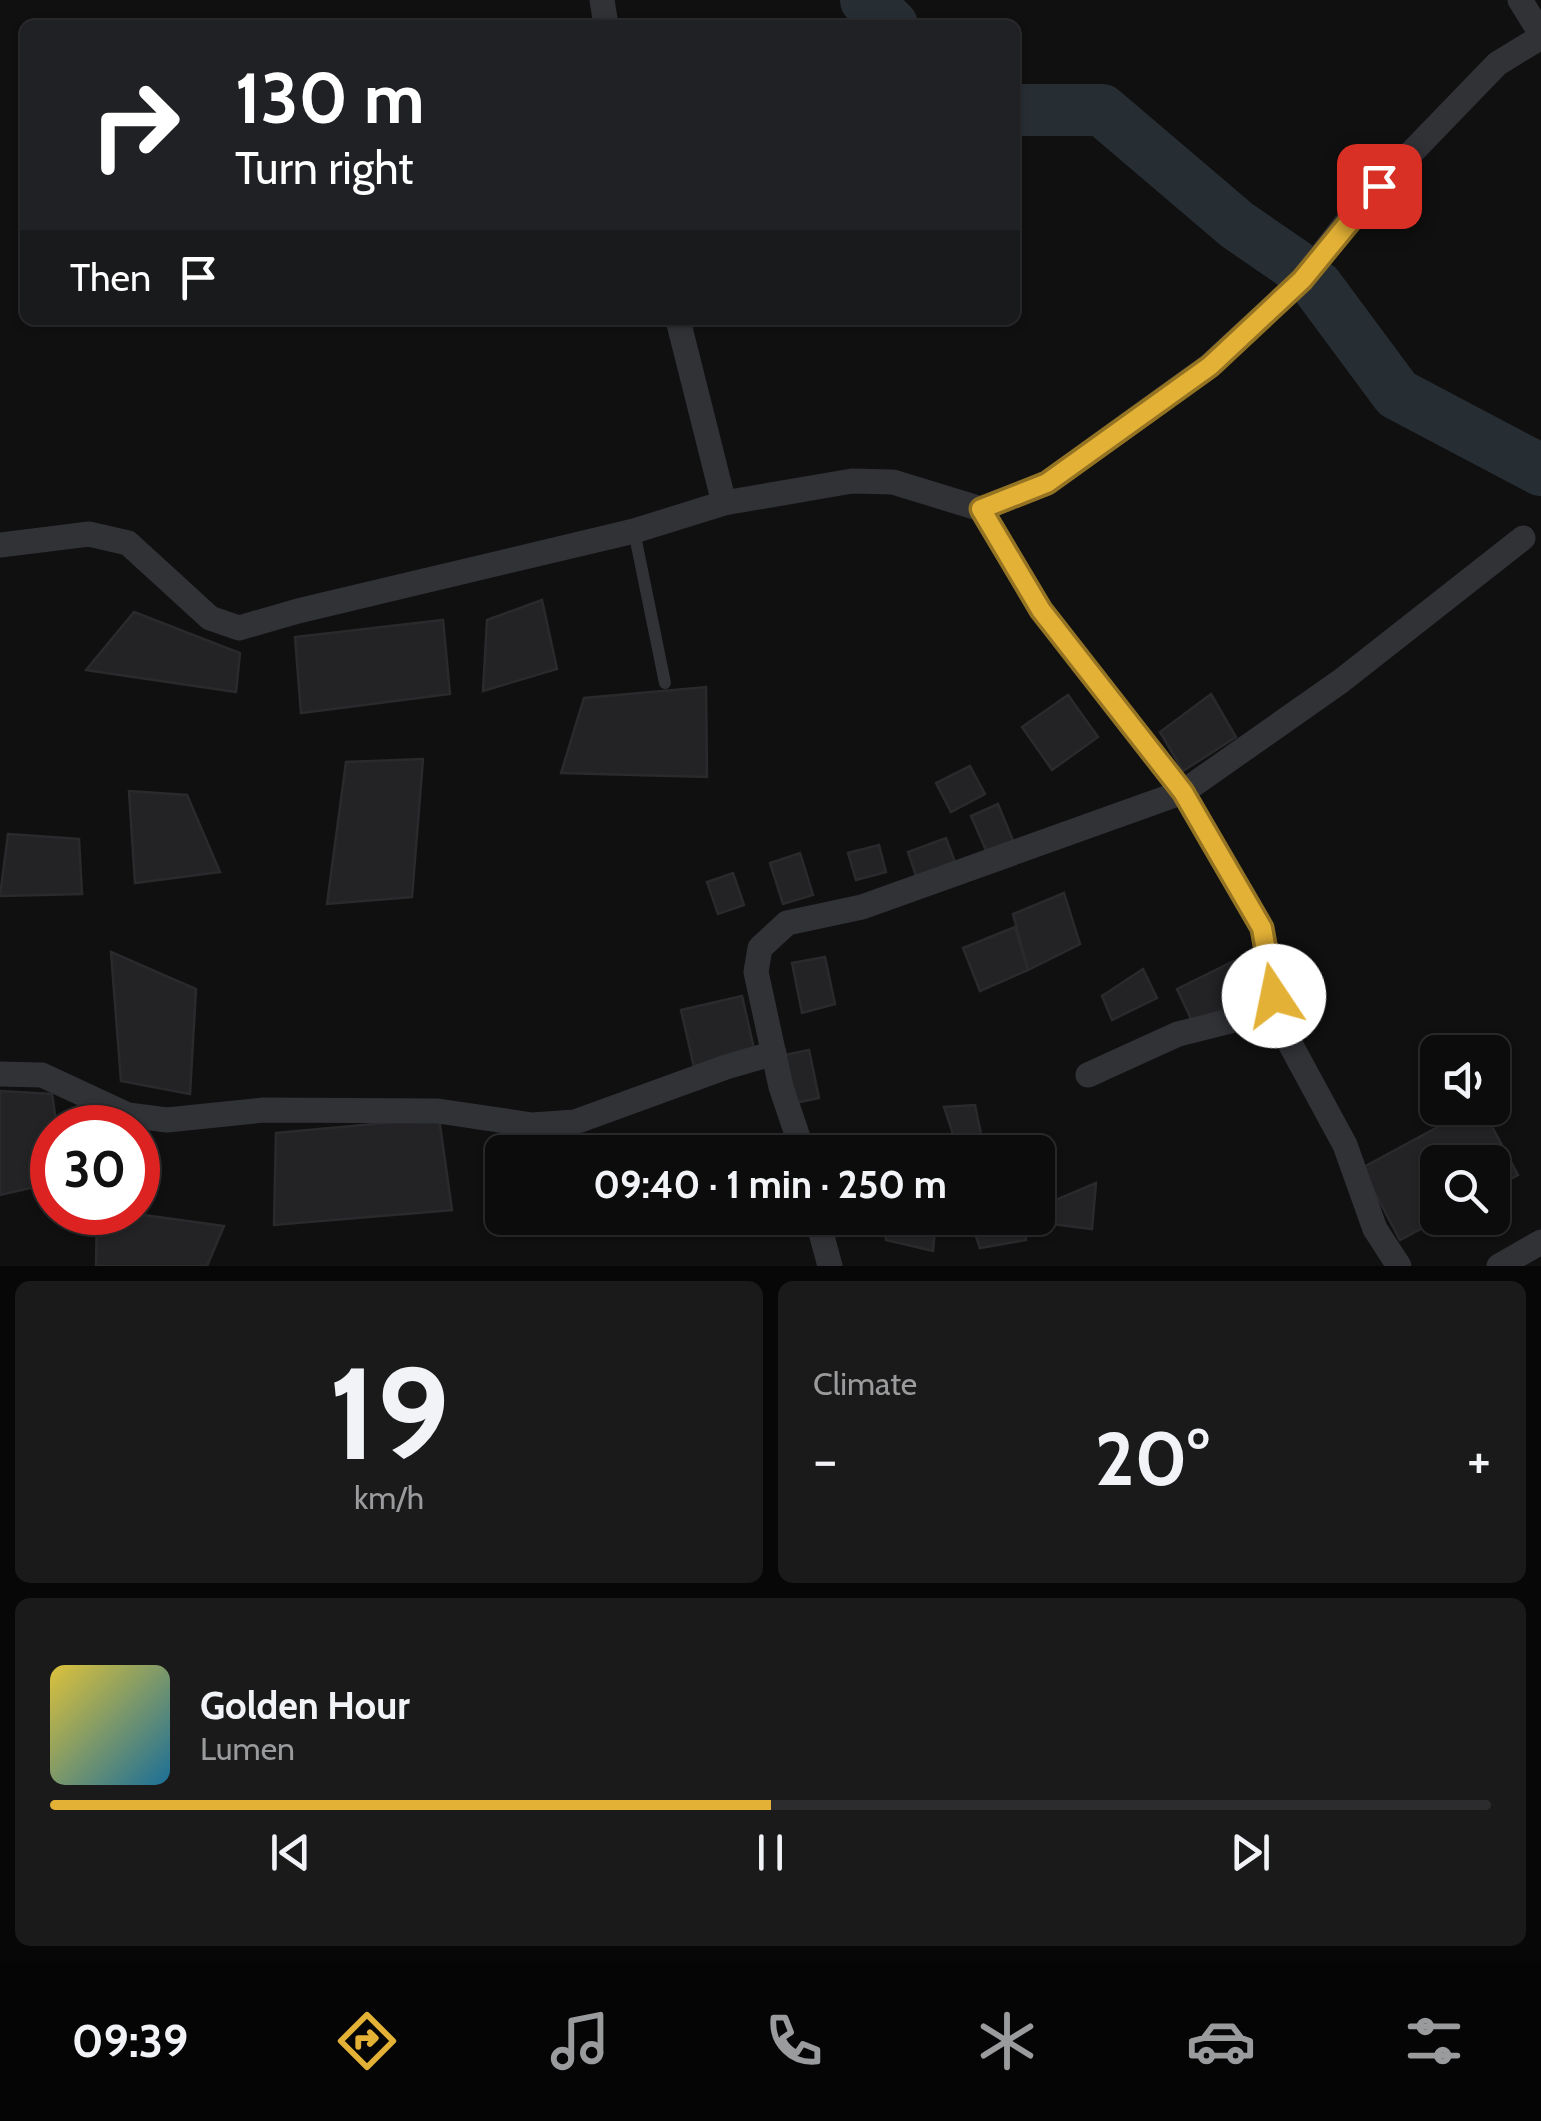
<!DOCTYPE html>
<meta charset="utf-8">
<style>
:root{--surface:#0c0c0d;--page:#1a1a1b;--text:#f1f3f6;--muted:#9a9b9d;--line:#2c2c2e;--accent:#e3b136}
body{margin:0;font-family:Cabin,sans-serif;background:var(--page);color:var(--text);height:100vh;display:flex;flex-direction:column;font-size:38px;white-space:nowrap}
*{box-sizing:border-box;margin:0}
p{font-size:32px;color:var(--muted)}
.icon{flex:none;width:55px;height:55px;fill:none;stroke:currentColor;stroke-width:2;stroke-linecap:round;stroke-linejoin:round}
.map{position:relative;height:1266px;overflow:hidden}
.side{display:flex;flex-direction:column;gap:15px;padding:15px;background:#070707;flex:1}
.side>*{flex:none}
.hud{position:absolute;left:20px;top:20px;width:1000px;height:305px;border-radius:15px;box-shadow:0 2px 8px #0004,0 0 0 2px var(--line);background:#202124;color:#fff;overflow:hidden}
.fabs{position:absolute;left:1420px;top:1035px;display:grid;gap:20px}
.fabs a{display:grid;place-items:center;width:90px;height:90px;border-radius:15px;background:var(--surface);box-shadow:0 2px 8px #0004,0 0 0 2px var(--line);font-size:50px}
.speed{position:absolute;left:30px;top:1105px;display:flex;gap:20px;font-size:50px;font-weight:700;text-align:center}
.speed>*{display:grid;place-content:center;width:130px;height:130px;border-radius:50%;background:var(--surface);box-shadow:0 2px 8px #0004,0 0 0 2px var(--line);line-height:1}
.speed .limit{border:15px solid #d22;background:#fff;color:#111}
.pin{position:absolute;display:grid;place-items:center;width:85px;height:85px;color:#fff;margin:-42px;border-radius:20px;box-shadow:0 5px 15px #0006}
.me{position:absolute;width:110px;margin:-55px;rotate:349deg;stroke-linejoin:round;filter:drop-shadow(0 0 8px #0008)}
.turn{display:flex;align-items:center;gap:35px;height:210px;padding:0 50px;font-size:45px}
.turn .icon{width:130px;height:130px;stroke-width:2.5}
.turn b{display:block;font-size:70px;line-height:85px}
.then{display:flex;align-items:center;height:95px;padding:0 50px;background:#0003;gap:20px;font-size:38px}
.big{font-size:75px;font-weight:700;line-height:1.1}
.side .card{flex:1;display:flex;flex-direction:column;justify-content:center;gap:15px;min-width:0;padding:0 35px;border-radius:15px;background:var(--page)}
.side .dial{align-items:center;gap:0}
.dial b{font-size:130px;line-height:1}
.song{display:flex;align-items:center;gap:30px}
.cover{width:120px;height:120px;border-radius:15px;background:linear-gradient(135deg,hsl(50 70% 55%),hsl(200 70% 35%))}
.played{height:10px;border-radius:5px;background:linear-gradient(90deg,var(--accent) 50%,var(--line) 50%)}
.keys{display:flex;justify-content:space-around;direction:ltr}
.heat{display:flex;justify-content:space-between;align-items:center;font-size:55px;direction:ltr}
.side .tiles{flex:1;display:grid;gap:15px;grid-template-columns:1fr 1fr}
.card:last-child{grid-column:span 2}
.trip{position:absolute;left:485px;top:1135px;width:570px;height:100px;border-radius:15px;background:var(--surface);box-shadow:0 2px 8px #0004,0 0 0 2px var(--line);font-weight:700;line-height:100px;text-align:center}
.tab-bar{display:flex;height:160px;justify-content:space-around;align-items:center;background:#050505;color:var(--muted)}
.tab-bar .icon{width:70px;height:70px}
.tab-bar .on{color:var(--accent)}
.tab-bar b{font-size:45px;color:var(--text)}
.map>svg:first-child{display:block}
</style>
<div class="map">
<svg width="1541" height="1266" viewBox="0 0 1541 1266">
<rect width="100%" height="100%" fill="#101011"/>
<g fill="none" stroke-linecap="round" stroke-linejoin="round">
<!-- river -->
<g stroke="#272e33" stroke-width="52">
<polyline points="866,0 892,25"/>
<polyline points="1015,110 1102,110 1237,225 1295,265"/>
<polyline points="1317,286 1397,394 1541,470"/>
</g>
</g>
<!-- building -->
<g fill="#232325" stroke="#2a2a2d" stroke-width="2.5">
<polygon points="542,600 557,669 483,691 487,620"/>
<polygon points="134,612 240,653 236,692 86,670"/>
<polygon points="443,620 450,694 301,713 295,637"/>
<polygon points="706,687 707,777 561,773 584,698"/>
<polygon points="1211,694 1236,737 1183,771 1160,732"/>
<polygon points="1068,695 1098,737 1052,770 1022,727"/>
<polygon points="423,759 412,897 327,904 346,762"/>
<polygon points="970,766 985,794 951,812 936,783"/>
<polygon points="129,791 187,795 220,872 135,883"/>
<polygon points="998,804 1014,843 988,855 971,816"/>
<polygon points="8,834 79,839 82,894 0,896"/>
<polygon points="946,838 956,865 917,879 908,852"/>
<polygon points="879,845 886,872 856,880 848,853"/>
<polygon points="800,853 813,895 783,904 770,863"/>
<polygon points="733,873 744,905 718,914 707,882"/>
<polygon points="1064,893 1080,944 1028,970 1013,914"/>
<polygon points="1015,927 1028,970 980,991 963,948"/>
<polygon points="111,952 196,989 190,1094 121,1081"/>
<polygon points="825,957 835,1004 802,1013 792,963"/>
<polygon points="1234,961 1250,995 1193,1023 1177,989"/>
<polygon points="1143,969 1157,998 1112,1020 1102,996"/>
<polygon points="742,996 755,1053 694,1067 681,1010"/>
<polygon points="809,1050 819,1098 795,1103 785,1055"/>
<polygon points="0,1091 52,1094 57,1128 52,1128 52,1183 0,1195"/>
<polygon points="975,1105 982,1139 955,1140 944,1107"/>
<polygon points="1473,1108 1482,1108 1518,1175 1492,1189 1492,1162 1438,1162 1438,1218 1441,1218 1400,1240 1362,1168"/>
<polygon points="439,1118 452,1210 274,1225 276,1133"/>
<polygon points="1096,1183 1092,1229 1051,1224 1053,1201"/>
<polygon points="97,1212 122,1212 224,1226 207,1266 96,1266"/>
<polygon points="882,1218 936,1218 933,1251 886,1240"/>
<polygon points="977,1218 1024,1218 1026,1240 980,1248 970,1219"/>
</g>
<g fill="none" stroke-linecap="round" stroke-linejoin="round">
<!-- service -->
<polyline stroke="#313236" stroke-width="12" points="634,531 665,683"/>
<!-- minor -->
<g stroke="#313236" stroke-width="25">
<polyline points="602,0 606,25"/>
<polyline points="1520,0 1541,34"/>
<polyline points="678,320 724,503"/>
<polyline points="981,509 1041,610 1183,792 1262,928 1274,995 1287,1038 1345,1145 1375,1229 1399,1266"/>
<polyline points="0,545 89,534 128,543 210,618 239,628 298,611 634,531 724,503 852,481 893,482 981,509 1047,483 1209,366 1302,280 1358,208 1497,64 1541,37"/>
<polyline points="0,1074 42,1075 128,1115 167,1120 264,1110 438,1111 532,1125 575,1122 726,1067 774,1053"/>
<polyline points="1088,1075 1178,1034 1278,1009"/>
<polyline points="803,1152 781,1087 756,972 760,948 787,923 862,907 1183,792 1341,681 1523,538"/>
<polyline points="817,1218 830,1266"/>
<polyline points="1499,1266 1541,1242"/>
</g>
</g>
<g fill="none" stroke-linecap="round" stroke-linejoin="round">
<defs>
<polyline id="route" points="1274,996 1262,928 1183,792 1041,610 981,509 1047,483 1210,366 1302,280 1379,186"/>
</defs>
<!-- route casing -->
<use href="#route" stroke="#947323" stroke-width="25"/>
<!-- route -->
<use href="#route" stroke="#e3b136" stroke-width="18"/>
</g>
</svg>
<div class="fabs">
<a><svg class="icon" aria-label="sound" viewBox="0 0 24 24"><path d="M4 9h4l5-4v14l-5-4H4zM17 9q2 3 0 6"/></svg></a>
<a><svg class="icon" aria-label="search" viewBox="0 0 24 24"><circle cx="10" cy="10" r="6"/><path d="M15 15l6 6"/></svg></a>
</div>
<div class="speed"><div class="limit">30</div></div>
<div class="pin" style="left:1379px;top:186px;background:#d93025"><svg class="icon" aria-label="arrive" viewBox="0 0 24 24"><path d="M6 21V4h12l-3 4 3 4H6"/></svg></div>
<svg class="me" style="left:1274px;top:996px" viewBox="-20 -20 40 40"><circle r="19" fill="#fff"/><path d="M0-13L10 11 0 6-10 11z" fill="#e3b136"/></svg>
<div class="trip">09:40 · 1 min · 250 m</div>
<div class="hud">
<div class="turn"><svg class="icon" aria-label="right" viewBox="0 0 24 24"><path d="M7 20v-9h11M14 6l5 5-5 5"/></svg><div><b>130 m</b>Turn right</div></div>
<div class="then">Then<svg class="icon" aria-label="arrive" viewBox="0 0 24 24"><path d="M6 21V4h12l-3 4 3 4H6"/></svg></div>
</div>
</div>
<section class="side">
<div class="tiles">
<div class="card dial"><b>19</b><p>km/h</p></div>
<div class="card"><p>Climate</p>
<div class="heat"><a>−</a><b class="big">20°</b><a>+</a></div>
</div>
<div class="card">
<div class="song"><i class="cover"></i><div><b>Golden Hour</b><p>Lumen</p></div></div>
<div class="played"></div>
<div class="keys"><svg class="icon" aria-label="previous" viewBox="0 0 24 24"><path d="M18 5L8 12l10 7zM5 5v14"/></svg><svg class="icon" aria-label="pause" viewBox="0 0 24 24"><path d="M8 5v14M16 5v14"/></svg><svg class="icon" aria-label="next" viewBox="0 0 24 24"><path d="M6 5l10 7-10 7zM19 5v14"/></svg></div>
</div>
</div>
</section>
<nav class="tab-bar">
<b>09:39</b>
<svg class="icon on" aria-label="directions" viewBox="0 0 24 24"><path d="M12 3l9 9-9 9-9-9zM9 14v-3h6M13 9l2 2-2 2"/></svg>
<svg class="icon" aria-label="music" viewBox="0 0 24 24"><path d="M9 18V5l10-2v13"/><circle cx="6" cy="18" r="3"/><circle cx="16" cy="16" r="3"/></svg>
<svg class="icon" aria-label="phone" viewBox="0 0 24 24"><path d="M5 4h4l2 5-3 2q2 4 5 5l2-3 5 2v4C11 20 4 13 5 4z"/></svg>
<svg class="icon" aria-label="climate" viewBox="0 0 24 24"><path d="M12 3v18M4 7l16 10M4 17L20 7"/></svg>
<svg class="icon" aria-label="car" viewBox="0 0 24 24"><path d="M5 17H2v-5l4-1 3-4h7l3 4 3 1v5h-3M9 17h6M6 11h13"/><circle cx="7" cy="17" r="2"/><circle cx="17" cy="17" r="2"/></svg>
<svg class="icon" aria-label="filters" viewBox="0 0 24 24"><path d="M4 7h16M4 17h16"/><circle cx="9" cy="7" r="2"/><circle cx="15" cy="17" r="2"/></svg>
</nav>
